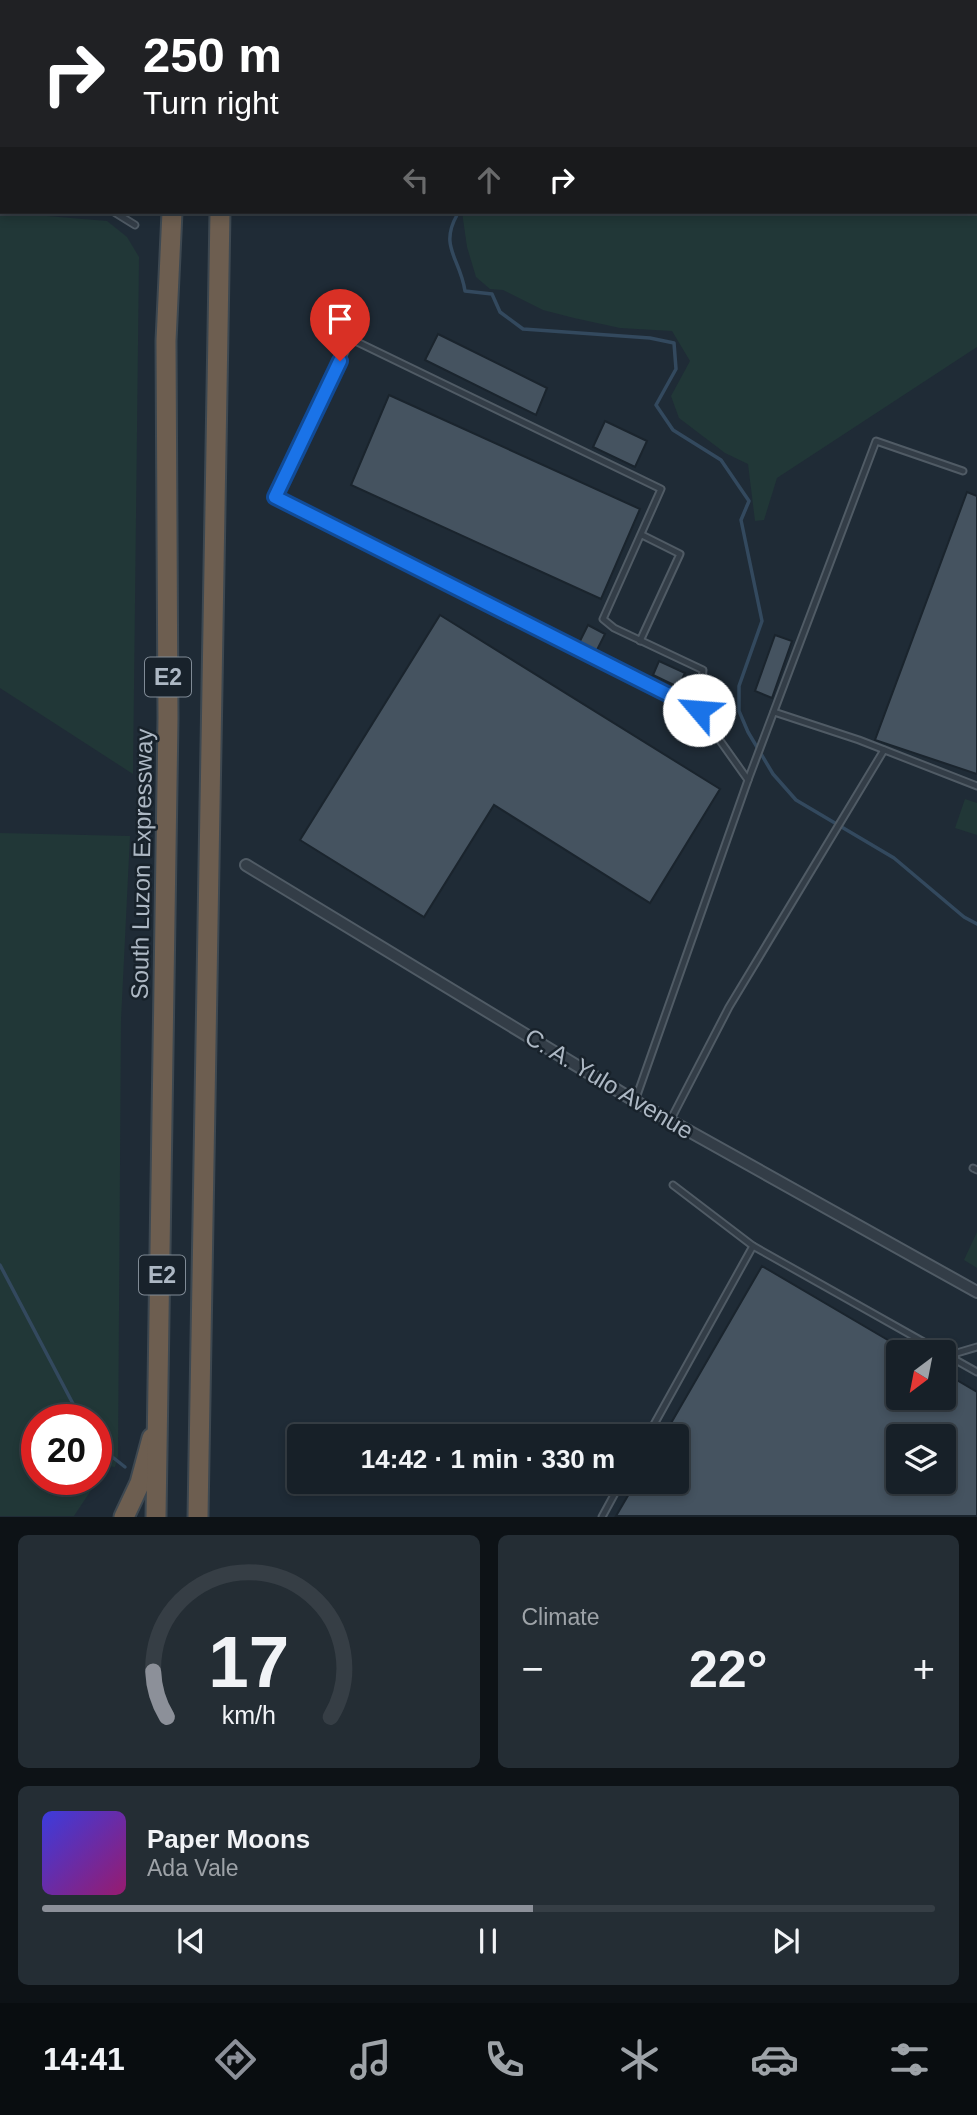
<!DOCTYPE html>
<meta charset="utf-8">
<style>
:root{--surface:#172028;--page:#242d34;--text:#f1f3f6;--muted:#9ea3a8;--line:#363e45;--accent:#8c9099}
body{margin:0;font-family:Helvetica,sans-serif;background:var(--page);color:var(--text);height:100vh;display:flex;flex-direction:column;font-size:26px;white-space:nowrap}
*{box-sizing:border-box;margin:0}
p{font-size:23px;color:var(--muted)}
.icon{flex:none;width:38px;height:38px;fill:none;stroke:currentColor;stroke-width:2;stroke-linecap:round;stroke-linejoin:round}
.map{position:relative;height:1517px;overflow:hidden}
.panel{display:flex;flex-direction:column;gap:18px;padding:18px;background:#0d1216;flex:1}
.panel>*{flex:none}
.hud{position:absolute;left:0px;top:0px;width:978px;height:214px;box-shadow:0 4px 10px #0003,0 0 0 2px var(--line);background:#202124;color:#fff;overflow:hidden}
.needle{width:46px;rotate:212deg}
.fabs{position:absolute;left:886px;top:1340px;display:grid;gap:14px}
.fabs a{display:grid;place-items:center;width:70px;height:70px;border-radius:7px;background:var(--surface);box-shadow:0 4px 10px #0003,0 0 0 2px var(--line);font-size:35px}
.speed{position:absolute;left:21px;top:1404px;display:flex;gap:14px;font-size:35px;font-weight:700;text-align:center}
.speed>*{display:grid;place-content:center;width:91px;height:91px;border-radius:50%;background:var(--surface);box-shadow:0 4px 10px #0003,0 0 0 2px var(--line);line-height:1}
.speed .limit{border:10px solid #d22;background:#fff;color:#111}
.pin{position:absolute;display:grid;place-items:center;width:60px;height:60px;color:#fff;margin:-72px -30px;border-radius:50% 50% 50% 0;rotate:-45deg;box-shadow:0 0 7px #0007}
.pin .icon{rotate:45deg}
.me{position:absolute;width:77px;margin:-38px;rotate:297deg;stroke-linejoin:round;filter:drop-shadow(0 0 5px #0008)}
.turn{display:flex;align-items:center;gap:24px;height:147px;padding:0 28px;font-size:32px}
.turn .icon{width:91px;height:91px;stroke-width:2.5}
.turn b{display:block;font-size:49px;line-height:60px}
.lanes{display:flex;align-items:center;height:66px;padding:0 28px;background:#0003;justify-content:center;gap:35px;direction:ltr}
.lanes .off{opacity:.35}
.big{font-size:52px;font-weight:800;line-height:1.1}
.panel .widget{flex:1;display:flex;flex-direction:column;justify-content:center;gap:10px;min-width:0;padding:0 24px;border-radius:10px;background:var(--page)}
.panel .dial{align-items:center;gap:0}
.dial svg{height:182px;overflow:visible;fill:none;stroke:var(--line);stroke-width:7;stroke-linecap:round;text-anchor:middle}
.dial text{fill:var(--text);stroke:none}
.song{display:flex;align-items:center;gap:21px}
.cover{width:84px;height:84px;border-radius:10px;background:linear-gradient(135deg,hsl(240 70% 55%),hsl(320 70% 35%))}
.played{height:7px;border-radius:4px;background:linear-gradient(90deg,var(--accent) 55%,var(--line) 55%)}
.keys{display:flex;justify-content:space-around;direction:ltr}
.heat{display:flex;justify-content:space-between;align-items:center;font-size:38px;direction:ltr}
.panel .tiles{flex:1;display:grid;gap:18px;grid-template-columns:1fr 1fr}
.widget:last-child{grid-column:span 2}
.trip{position:absolute;left:287px;top:1424px;width:402px;height:70px;border-radius:7px;background:var(--surface);box-shadow:0 4px 10px #0003,0 0 0 2px var(--line);font-weight:800;line-height:70px;text-align:center}
.tab-bar{display:flex;height:112px;justify-content:space-around;align-items:center;background:#090d10;color:var(--muted)}
.tab-bar .icon{width:49px;height:49px}
.tab-bar .on{color:var(--accent)}
.tab-bar b{font-size:32px;color:var(--text)}
.map>svg:first-child{display:block}
</style>
<div class="map">
<svg width="977" height="1517" viewBox="0 0 977 1517">
<rect width="100%" height="100%" fill="#1f2b36"/>
<!-- green -->
<g fill="#213737" fill-rule="evenodd">
<polygon points="407,0 897,0 898,2 407,2"/>
<polygon points="0,15 2,16 2,163 0,163"/>
<polygon points="977,112 977,347 777,478 764,520 755,521 748,464 725,453 679,418 671,396 690,361 672,331 620,328 574,318 543,310 503,290 490,289 476,277 467,247 462,212 976,212"/>
<polygon points="0,212 107,221 127,237 139,257 133,774 0,688"/>
<polygon points="965,799 977,803 977,835 955,828"/>
<path d="M0,833L130,836L121,1020L118,1456L115,1467L107,1466L74,1516H0ZM37,1419H96V1479H37Z"/>
<polygon points="977,1232 977,1268 964,1260"/>
</g>
<g fill="none" stroke-linecap="round" stroke-linejoin="round">
<!-- stream -->
<g stroke="#33495e" stroke-width="3.5">
<polyline points="43,0 45,2"/>
<polyline points="248,2 253,0"/>
<polyline points="917,2 917,0"/>
<polyline points="976,205 977,205"/>
<path d="M455,212L457,215C439,247 460,258 465,291L492,294L500,312L523,329L650,338L674,343L676,369L656,405L673,430L721,460L749,501L741,520L762,621L739,686V711L748,732L773,774L796,800L894,858L964,917L977,924"/>
<polyline points="0,1265 81,1419"/>
<polyline points="96,1444 125,1467"/>
</g>
</g>
<!-- building -->
<g fill="#455360" stroke="#1a242d" stroke-width="2" fill-rule="evenodd">
<polygon points="438,334 547,388 536,415 425,360"/>
<polygon points="389,395 640,509 601,599 351,485"/>
<polygon points="605,421 647,441 635,467 593,447"/>
<polygon points="967,492 977,496 977,774 875,740"/>
<polygon points="440,615 720,789 650,903 494,805 424,917 300,840"/>
<polygon points="588,625 605,634 596,652 579,643"/>
<polygon points="775,635 792,641 772,698 755,691"/>
<polygon points="659,661 685,673 678,687 653,675"/>
<path d="M762,1266L898,1346V1398H943V1372L977,1392V1516H616L636,1482H677V1437H663ZM898,1437H943V1482H898Z"/>
</g>
<g fill="none" stroke-linecap="round" stroke-linejoin="round">
<defs>
<g id="lane">
<polyline points="0,184 2,184"/>
<polyline points="0,200 2,200"/>
<polyline points="114,212 135,225"/>
<polyline points="640,641 680,554 642,535"/>
<polyline points="699,711 275,497 351,339 661,489 603,619 614,628 703,670 699,711 748,780"/>
<polyline points="774,712 859,740 977,786"/>
<polyline points="635,1101 748,780 876,441 963,471"/>
<polyline points="670,1121 729,1007 884,750"/>
<polyline points="973,1168 977,1170"/>
<polyline points="673,1185 753,1246 977,1372"/>
<polyline points="950,1355 977,1347"/>
<polyline points="647,1437 753,1246"/>
<polyline points="602,1517 621,1482"/>
</g>
<g id="street">
<polyline points="340,2 341,0"/>
<polyline points="972,2 973,0"/>
<polyline points="976,15 977,16"/>
<polyline points="246,865 635,1101 977,1292"/>
</g>
<g id="highway">
<polyline points="175,2 175,0"/>
<polyline points="223,2 223,0"/>
<polyline points="124,1517 140,1483 152,1438"/>
<polyline points="156,1517 168,718 166,341 172,212"/>
<polyline points="198,1517 220,212"/>
</g>
</defs>
<!-- lane casing -->
<use href="#lane" stroke="#505b65" stroke-width="9"/>
<!-- street casing -->
<use href="#street" stroke="#505b65" stroke-width="14"/>
<!-- highway casing -->
<use href="#highway" stroke="#3d4851" stroke-width="23"/>
<!-- lane -->
<use href="#lane" stroke="#333d47" stroke-width="5"/>
<!-- street -->
<use href="#street" stroke="#333d47" stroke-width="10"/>
<!-- highway -->
<use href="#highway" stroke="#6d5e50" stroke-width="19"/>
</g>
<g fill="none" stroke-linecap="round" stroke-linejoin="round">
<defs>
<polyline id="route" points="340,361 275,497 699,710"/>
</defs>
<!-- route casing -->
<use href="#route" stroke="#114b97" stroke-width="18"/>
<!-- route -->
<use href="#route" stroke="#1a73e8" stroke-width="12"/>
</g>
<g text-anchor="middle" stroke-width="5" stroke-linejoin="round" paint-order="stroke">
<!-- shield labels -->
<g fill="#18222b" stroke="#808b96" stroke-width="2">
<rect x="145" y="657.5" width="46" height="39" rx="5"/>
<rect x="139" y="1255.5" width="46" height="39" rx="5"/>
</g>
<g font-size="23" font-weight="bold" fill="#adb8c4">
<text x="168" y="685">E2</text>
<text x="162" y="1283">E2</text>
</g>
<!-- street labels -->
<g font-size="24" fill="#adb8c4" stroke="#18222b">
<text transform="translate(142 864) rotate(-89)" y="8">South Luzon Expressway</text>
<text transform="translate(609 1084) rotate(31)" y="8">C. A. Yulo Avenue</text>
</g>
</g>
</svg>
<div class="fabs">
<a><svg class="needle" viewBox="-14 -14 28 28"><path d="M0-13l5 13h-10z" fill="#e53935"/><path d="M0 13l5-13h-10z" fill="#9ea3a8"/></svg></a>
<a><svg class="icon" aria-label="layers" viewBox="0 0 24 24"><path d="M12 4l9 5-9 5-9-5zM3 14l9 5 9-5"/></svg></a>
</div>
<div class="speed"><div class="limit">20</div></div>
<div class="pin" style="left:340px;top:361px;background:#d93025"><svg class="icon" aria-label="arrive" viewBox="0 0 24 24"><path d="M6 21V4h12l-3 4 3 4H6"/></svg></div>
<svg class="me" style="left:699px;top:710px" viewBox="-20 -20 40 40"><circle r="19" fill="#fff"/><path d="M0-13L10 11 0 6-10 11z" fill="#1a73e8"/></svg>
<div class="trip">14:42 · 1 min · 330 m</div>
<div class="hud">
<div class="turn"><svg class="icon" aria-label="right" viewBox="0 0 24 24"><path d="M7 20v-9h11M14 6l5 5-5 5"/></svg><div><b>250 m</b>Turn right</div></div>
<div class="lanes"><svg class="icon off" aria-label="left" viewBox="0 0 24 24"><path d="M17 20v-9H6M10 6l-5 5 5 5"/></svg><svg class="icon off" aria-label="ahead" viewBox="0 0 24 24"><path d="M12 20V5M6 11l6-6 6 6"/></svg><svg class="icon" aria-label="right" viewBox="0 0 24 24"><path d="M7 20v-9h11M14 6l5 5-5 5"/></svg></div>
</div>
</div>
<section class="panel">
<div class="tiles">
<div class="widget dial"><svg viewBox="0 0 100 80">
<path d="M14 69A42 42 0 1 1 86 69"/>
<path d="M14 69A42 42 0 0 1 8 49" stroke="#8c9099"/>
<text x="50" y="56" font-size="32" font-weight="700">17</text>
<text x="50" y="72" font-size="11">km/h</text>
</svg></div>
<div class="widget"><p>Climate</p>
<div class="heat"><a>−</a><b class="big">22°</b><a>+</a></div>
</div>
<div class="widget">
<div class="song"><i class="cover"></i><div><b>Paper Moons</b><p>Ada Vale</p></div></div>
<div class="played"></div>
<div class="keys"><svg class="icon" aria-label="previous" viewBox="0 0 24 24"><path d="M18 5L8 12l10 7zM5 5v14"/></svg><svg class="icon" aria-label="pause" viewBox="0 0 24 24"><path d="M8 5v14M16 5v14"/></svg><svg class="icon" aria-label="next" viewBox="0 0 24 24"><path d="M6 5l10 7-10 7zM19 5v14"/></svg></div>
</div>
</div>
</section>
<nav class="tab-bar">
<b>14:41</b>
<svg class="icon on" aria-label="directions" viewBox="0 0 24 24"><path d="M12 3l9 9-9 9-9-9zM9 14v-3h6M13 9l2 2-2 2"/></svg>
<svg class="icon" aria-label="music" viewBox="0 0 24 24"><path d="M9 18V5l10-2v13"/><circle cx="6" cy="18" r="3"/><circle cx="16" cy="16" r="3"/></svg>
<svg class="icon" aria-label="phone" viewBox="0 0 24 24"><path d="M5 4h4l2 5-3 2q2 4 5 5l2-3 5 2v4C11 20 4 13 5 4z"/></svg>
<svg class="icon" aria-label="climate" viewBox="0 0 24 24"><path d="M12 3v18M4 7l16 10M4 17L20 7"/></svg>
<svg class="icon" aria-label="car" viewBox="0 0 24 24"><path d="M5 17H2v-5l4-1 3-4h7l3 4 3 1v5h-3M9 17h6M6 11h13"/><circle cx="7" cy="17" r="2"/><circle cx="17" cy="17" r="2"/></svg>
<svg class="icon" aria-label="filters" viewBox="0 0 24 24"><path d="M4 7h16M4 17h16"/><circle cx="9" cy="7" r="2"/><circle cx="15" cy="17" r="2"/></svg>
</nav>
